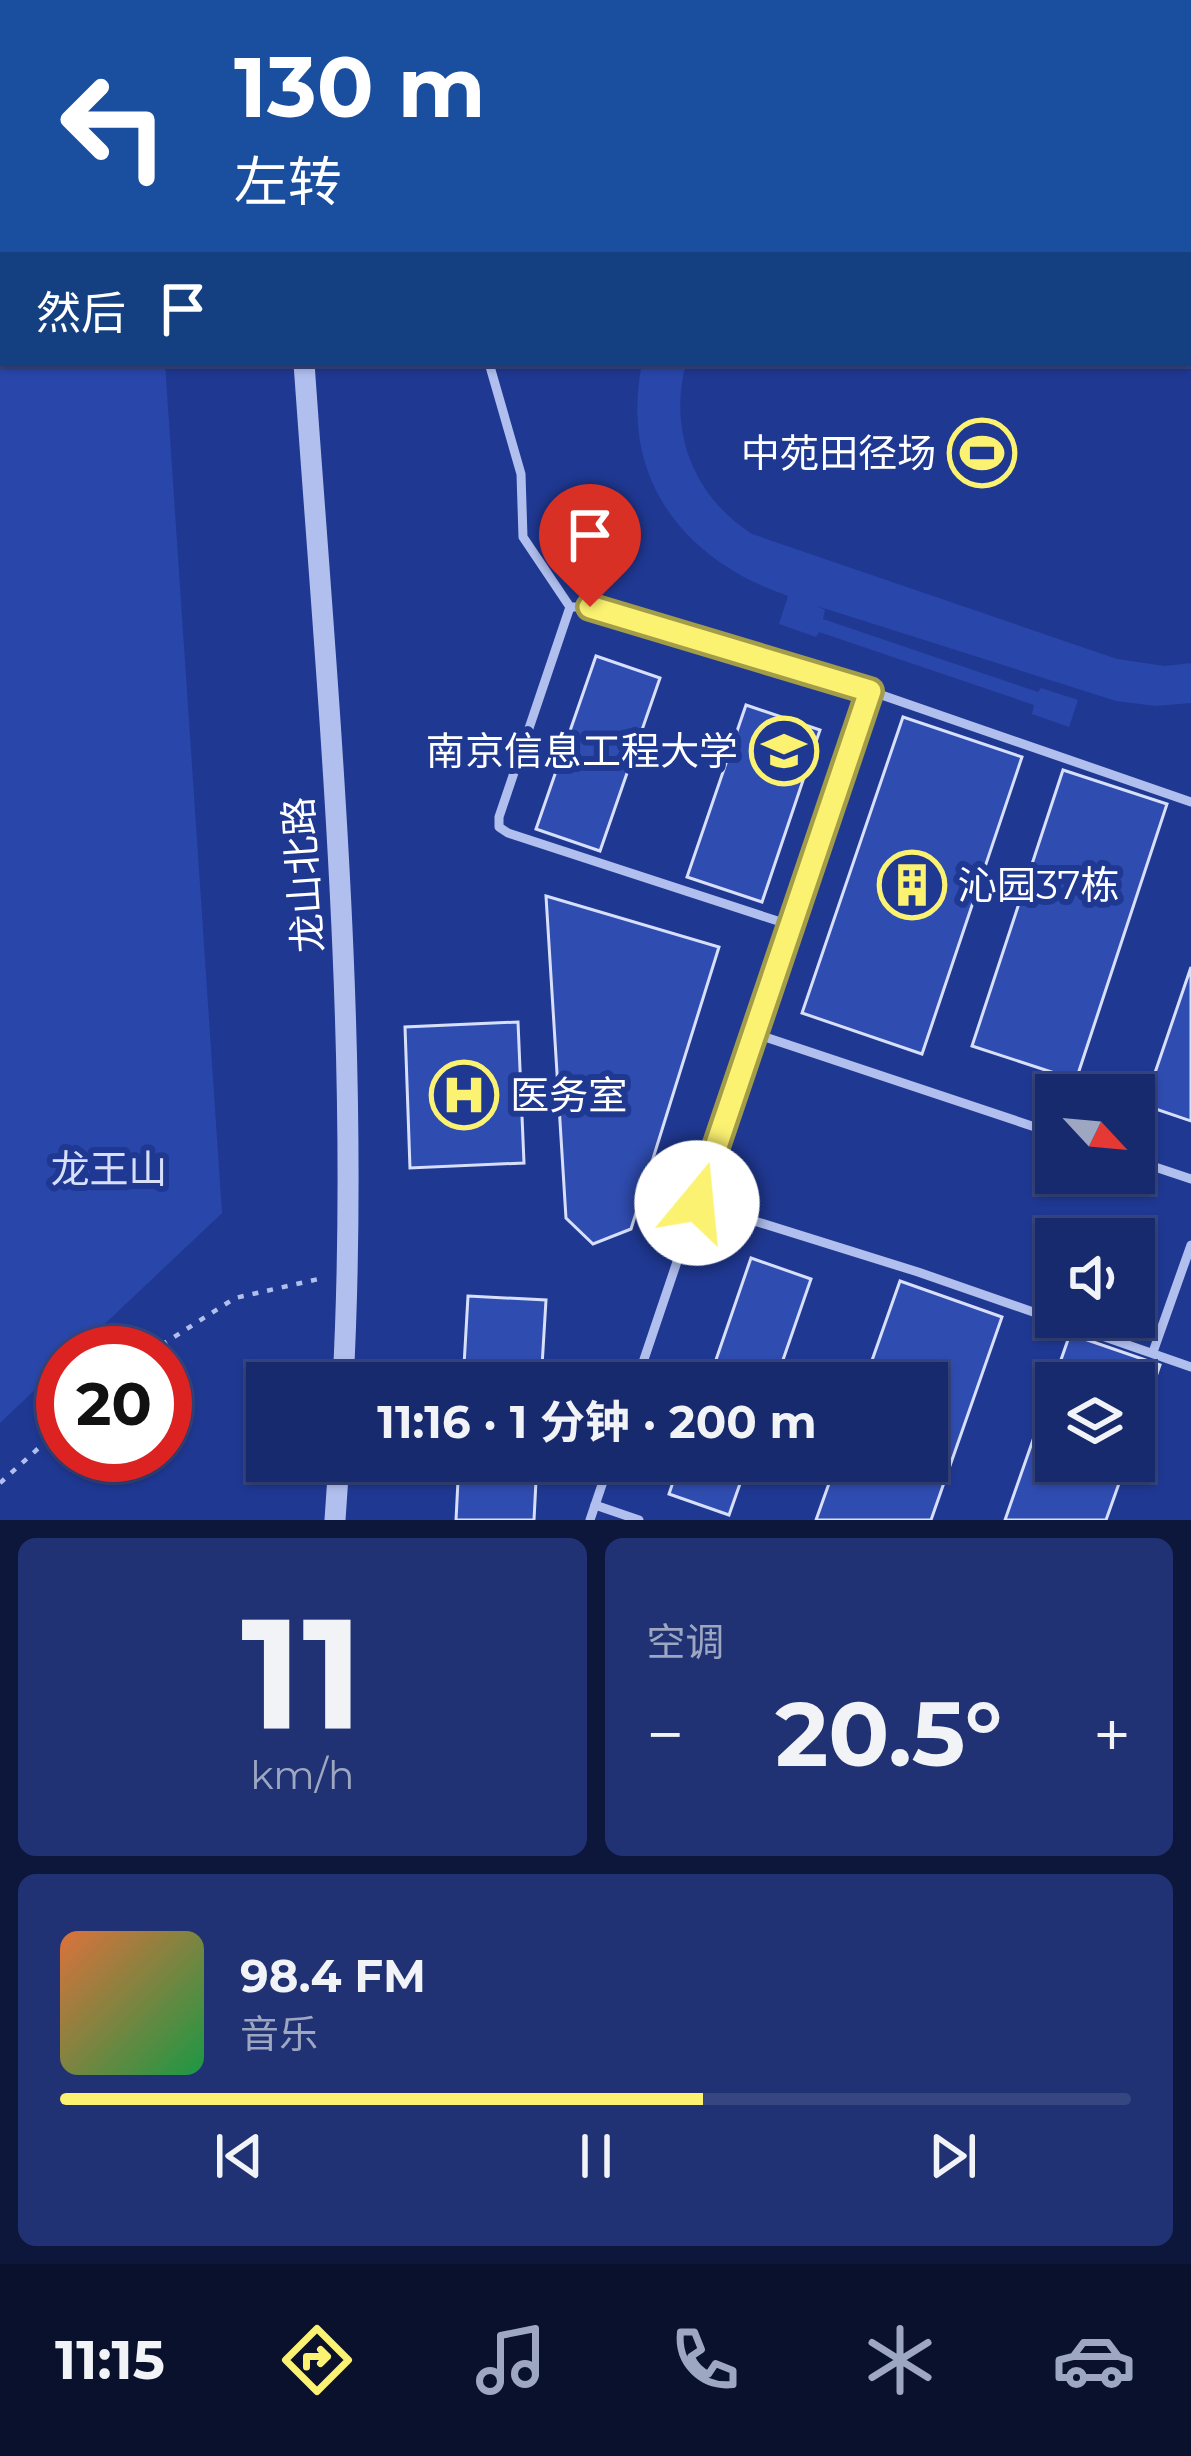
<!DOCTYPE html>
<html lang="zh">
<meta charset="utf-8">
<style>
:root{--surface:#172a6e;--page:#203273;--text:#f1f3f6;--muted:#9ea7c2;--line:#364681;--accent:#fbf271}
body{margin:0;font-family:Montserrat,"Noto Sans SC",sans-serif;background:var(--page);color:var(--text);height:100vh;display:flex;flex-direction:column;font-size:45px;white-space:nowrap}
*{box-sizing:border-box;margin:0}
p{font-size:39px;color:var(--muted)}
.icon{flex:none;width:66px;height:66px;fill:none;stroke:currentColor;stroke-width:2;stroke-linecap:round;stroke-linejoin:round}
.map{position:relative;height:1520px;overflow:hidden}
.panel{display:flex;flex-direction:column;gap:18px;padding:18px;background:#0d173c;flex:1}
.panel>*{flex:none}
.top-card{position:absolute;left:0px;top:0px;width:1191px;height:366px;box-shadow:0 3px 9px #0004,0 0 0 3px var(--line);background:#1a4fa0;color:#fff;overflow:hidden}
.needle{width:78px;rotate:116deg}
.buttons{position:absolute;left:1035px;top:1074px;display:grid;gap:24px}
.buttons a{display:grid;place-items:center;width:120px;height:120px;border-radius:0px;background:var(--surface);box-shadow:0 3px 9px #0004,0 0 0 3px var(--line);font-size:60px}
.speed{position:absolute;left:36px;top:1326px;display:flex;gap:24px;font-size:60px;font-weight:700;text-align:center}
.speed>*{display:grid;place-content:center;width:156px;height:156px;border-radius:50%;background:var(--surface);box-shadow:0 3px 9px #0004,0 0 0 3px var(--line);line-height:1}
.speed .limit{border:18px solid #d22;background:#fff;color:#111}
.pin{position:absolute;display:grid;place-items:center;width:102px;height:102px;color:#fff;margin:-123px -51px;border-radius:50% 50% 50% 0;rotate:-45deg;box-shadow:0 0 12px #0007}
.pin .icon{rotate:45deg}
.me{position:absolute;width:132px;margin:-66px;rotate:17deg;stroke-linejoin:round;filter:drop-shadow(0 0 9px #0008)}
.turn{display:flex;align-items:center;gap:42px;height:252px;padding:0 36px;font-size:54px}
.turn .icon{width:156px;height:156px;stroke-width:2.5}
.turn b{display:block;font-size:84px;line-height:102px}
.then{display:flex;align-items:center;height:114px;padding:0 36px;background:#0003;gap:24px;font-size:45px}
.big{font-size:90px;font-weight:700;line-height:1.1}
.panel .widget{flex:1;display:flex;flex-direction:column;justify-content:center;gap:18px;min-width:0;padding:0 42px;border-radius:18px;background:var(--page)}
.panel .dial{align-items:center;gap:0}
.dial b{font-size:156px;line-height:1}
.song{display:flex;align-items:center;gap:36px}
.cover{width:144px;height:144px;border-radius:18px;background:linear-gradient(135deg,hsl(20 70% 55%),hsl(140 70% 35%))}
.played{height:12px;border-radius:6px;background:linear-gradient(90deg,var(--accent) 60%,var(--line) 60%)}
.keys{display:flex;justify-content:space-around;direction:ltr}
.heat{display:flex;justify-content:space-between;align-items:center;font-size:66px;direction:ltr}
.panel .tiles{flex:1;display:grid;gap:18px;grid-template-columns:1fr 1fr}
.widget:last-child{grid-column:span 2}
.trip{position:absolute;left:246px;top:1362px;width:702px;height:120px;border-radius:0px;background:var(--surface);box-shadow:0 3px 9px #0004,0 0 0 3px var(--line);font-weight:700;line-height:120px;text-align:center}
.dock{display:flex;height:192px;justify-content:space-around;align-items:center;background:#09112c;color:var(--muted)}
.dock .icon{width:84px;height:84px}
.dock .selected{color:var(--accent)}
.dock b{font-size:54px;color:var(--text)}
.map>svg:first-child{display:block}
</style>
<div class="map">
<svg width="1191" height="1520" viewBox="0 0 1191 1520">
<rect width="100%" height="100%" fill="#1f3892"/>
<!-- green -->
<g fill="#2946ab">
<polygon points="0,0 141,0 141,3 3,3 3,363 165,363 222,1213 74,1353 63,1353 63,1363 0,1423"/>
<path d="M642,363H686C668,431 693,496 752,534L1117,659L1165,666L1191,663V703L1156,706L1116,701L817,606L825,610L823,619L1038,692L1041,688L1078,700L1069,727L1032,714L1034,705L819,632L816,637L779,624L788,596C683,560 619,478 642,363Z"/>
</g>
<!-- building -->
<g fill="#2f4cb0" stroke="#d7dffa" stroke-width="3">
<polygon points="995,0 1191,0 1191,179 1188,3 994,3"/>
<polygon points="596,656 660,678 600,851 536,829"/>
<polygon points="746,705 820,730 762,902 687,877"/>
<polygon points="903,717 1022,757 922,1054 802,1013"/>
<polygon points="1063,770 1167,804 1076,1080 972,1046"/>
<polygon points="546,896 719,947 631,1229 593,1244 566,1218"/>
<polygon points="1191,967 1191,1121 1144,1105"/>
<polygon points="518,1022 524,1163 410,1168 405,1027"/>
<polygon points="751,1258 811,1279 775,1383 708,1383"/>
<polygon points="900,1281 1002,1317 931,1520 816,1520 837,1461 927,1461 927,1383 864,1383"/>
<polygon points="468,1296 546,1300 541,1383 463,1383"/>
<polygon points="1070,1334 1160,1365 1134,1441 1134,1383 1056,1383 1056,1461 1127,1461 1106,1520 1005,1520"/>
<polygon points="459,1461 537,1461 534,1520 456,1520"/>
<polygon points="680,1461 748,1461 729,1515 669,1494"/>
</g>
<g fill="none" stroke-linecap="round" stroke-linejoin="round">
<!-- path -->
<g stroke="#b1bfee" stroke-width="4.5" stroke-dasharray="6 9" stroke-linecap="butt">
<polyline points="981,3 982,0"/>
<polyline points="149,1353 235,1298 323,1278"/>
<polyline points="0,1483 63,1426"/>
</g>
<!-- service -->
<g stroke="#b1bfee" stroke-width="9">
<polyline points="630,3 631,0"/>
<polyline points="1188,205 1191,206"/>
<polyline points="489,363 521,474 523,537 570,607 590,607 870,691 1191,802"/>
<polyline points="570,607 499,817 499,827 508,833 790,925"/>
<polyline points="753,1033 1056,1134"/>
<polyline points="1134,1160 1191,1179"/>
<polyline points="697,1203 918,1272 1191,1367"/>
<polyline points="1153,1352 1191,1245"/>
<polyline points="636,1383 870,691"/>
<polyline points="595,1505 639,1520"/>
<polyline points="590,1520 610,1461"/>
</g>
<!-- tertiary -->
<g stroke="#b1bfee" stroke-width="21">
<polyline points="280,0 280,3"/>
<path d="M304,363C328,703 361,1043 343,1383"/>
<polyline points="335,1520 339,1461"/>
</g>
</g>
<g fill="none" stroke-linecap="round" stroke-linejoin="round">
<defs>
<polyline id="route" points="590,607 870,691 697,1203"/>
</defs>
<!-- route casing -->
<use href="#route" stroke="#a39d49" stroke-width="30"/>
<!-- route -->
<use href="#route" stroke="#fbf271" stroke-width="21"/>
</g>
<!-- icons -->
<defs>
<symbol id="stadium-ring" viewBox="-11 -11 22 22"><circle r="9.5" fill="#1f3892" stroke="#fbf271" stroke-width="1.5"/><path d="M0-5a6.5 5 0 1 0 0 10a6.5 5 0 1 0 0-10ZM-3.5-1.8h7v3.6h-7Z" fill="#fbf271"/></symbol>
<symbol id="university-ring" viewBox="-11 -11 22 22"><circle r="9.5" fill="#1f3892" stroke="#fbf271" stroke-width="1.5"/><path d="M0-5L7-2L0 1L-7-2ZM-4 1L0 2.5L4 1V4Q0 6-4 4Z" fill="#fbf271"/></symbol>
<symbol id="building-ring" viewBox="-11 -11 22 22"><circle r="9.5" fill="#1f3892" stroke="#fbf271" stroke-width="1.5"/><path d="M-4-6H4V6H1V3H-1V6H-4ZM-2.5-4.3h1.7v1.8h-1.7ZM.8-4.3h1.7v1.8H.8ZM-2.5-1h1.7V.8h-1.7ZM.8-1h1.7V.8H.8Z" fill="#fbf271"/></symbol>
<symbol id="hospital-ring" viewBox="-11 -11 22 22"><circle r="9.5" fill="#1f3892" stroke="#fbf271" stroke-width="1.5"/><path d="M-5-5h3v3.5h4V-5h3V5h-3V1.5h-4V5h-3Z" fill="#fbf271"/></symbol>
</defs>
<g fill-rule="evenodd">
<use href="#stadium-ring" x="944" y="415" width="76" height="76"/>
<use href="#university-ring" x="746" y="713" width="76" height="76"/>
<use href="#building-ring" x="874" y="847" width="76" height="76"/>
<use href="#hospital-ring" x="426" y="1057" width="76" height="76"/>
</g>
<g text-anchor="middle" stroke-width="12" stroke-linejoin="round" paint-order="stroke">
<!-- poi labels -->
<g font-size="39" fill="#fff" stroke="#1f3892" text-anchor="end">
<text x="936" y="467">中苑田径场</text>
<text x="738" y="765">南京信息工程大学</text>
<text x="958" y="899" text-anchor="start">沁园37栋</text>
<text x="510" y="1109" text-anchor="start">医务室</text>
</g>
<!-- street labels -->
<g font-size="39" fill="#fff" stroke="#1f3892">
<text transform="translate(303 875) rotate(-94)" y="14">龙山北路</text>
</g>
<!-- park labels -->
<g font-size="39" fill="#d7dffa" stroke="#1f3892">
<text x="109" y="1183">龙王山</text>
</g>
</g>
</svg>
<div class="buttons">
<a><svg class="needle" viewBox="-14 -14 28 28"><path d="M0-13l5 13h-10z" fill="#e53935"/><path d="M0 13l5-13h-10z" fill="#9ea7c2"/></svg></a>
<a><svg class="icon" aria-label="sound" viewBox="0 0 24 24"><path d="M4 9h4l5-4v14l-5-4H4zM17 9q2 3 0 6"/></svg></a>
<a><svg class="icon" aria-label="layers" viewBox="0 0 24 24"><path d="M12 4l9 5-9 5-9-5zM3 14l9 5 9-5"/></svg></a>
</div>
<div class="speed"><div class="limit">20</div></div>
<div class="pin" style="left:590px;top:607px;background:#d93025"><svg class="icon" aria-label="arrive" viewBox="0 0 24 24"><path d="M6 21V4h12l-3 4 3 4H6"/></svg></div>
<svg class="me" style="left:697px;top:1203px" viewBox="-20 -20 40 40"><circle r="19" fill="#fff"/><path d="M0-13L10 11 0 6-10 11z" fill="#fbf271"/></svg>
<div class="trip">11:16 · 1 分钟 · 200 m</div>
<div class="top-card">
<div class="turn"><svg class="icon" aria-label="left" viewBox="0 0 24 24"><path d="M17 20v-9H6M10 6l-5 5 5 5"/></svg><div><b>130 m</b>左转</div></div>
<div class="then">然后<svg class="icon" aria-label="arrive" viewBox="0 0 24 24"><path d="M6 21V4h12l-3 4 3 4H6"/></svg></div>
</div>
</div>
<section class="panel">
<div class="tiles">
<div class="widget dial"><b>11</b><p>km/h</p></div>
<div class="widget"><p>空调</p>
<div class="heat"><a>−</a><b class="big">20.5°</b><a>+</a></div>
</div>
<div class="widget">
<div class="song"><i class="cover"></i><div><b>98.4 FM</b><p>音乐</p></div></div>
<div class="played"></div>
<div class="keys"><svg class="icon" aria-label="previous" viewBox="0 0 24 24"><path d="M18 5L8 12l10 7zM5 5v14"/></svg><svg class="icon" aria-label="pause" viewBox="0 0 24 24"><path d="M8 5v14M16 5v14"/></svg><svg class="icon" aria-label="next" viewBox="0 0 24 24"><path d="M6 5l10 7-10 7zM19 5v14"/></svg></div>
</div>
</div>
</section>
<nav class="dock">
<b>11:15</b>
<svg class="icon selected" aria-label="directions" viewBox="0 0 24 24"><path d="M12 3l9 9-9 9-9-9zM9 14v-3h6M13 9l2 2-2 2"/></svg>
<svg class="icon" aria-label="music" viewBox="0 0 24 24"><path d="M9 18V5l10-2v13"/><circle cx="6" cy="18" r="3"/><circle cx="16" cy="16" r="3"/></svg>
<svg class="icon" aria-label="phone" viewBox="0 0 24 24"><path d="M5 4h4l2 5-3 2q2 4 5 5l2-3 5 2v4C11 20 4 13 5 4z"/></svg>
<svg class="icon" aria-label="climate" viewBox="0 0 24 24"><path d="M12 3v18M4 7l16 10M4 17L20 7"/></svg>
<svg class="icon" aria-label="car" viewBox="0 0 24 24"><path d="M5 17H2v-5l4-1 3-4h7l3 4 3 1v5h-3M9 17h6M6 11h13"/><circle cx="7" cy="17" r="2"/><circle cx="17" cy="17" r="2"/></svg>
</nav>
